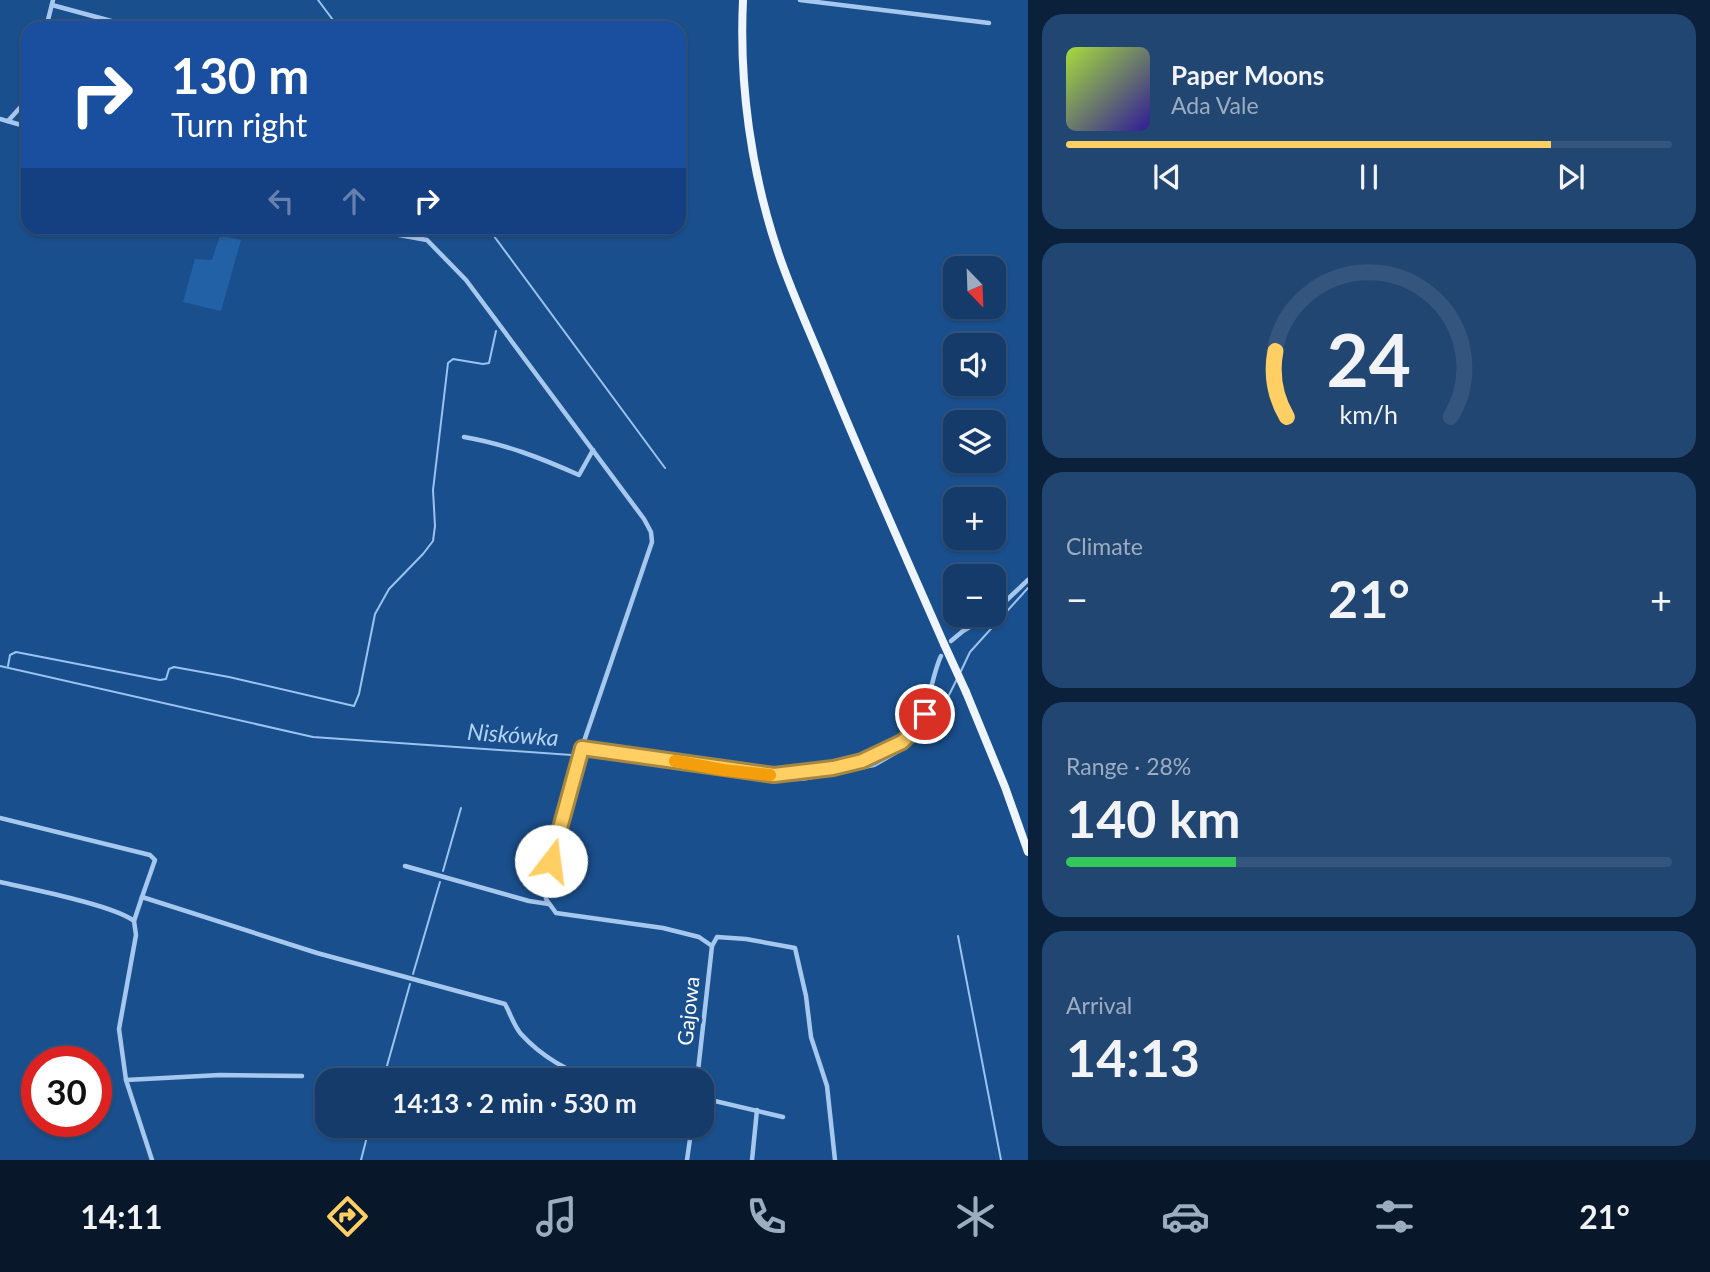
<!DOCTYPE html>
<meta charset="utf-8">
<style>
:root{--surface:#143b6a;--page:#214672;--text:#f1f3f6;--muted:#9dadc1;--line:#33557e;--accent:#ffcf64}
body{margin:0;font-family:Lato,sans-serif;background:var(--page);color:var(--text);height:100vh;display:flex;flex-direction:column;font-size:26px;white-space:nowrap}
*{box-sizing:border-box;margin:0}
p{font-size:23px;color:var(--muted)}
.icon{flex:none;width:38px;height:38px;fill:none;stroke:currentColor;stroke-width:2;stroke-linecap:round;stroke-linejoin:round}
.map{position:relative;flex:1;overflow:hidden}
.side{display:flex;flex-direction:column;gap:14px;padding:14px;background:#0b203a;width:682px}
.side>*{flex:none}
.hud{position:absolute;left:21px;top:21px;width:665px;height:214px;border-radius:21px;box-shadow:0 2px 5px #0004,0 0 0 2px var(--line);background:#1a4fa0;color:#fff;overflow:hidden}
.needle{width:46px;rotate:157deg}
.controls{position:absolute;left:943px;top:256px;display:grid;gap:14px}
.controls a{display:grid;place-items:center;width:63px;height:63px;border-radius:14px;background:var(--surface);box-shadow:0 2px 5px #0004,0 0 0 2px var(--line);font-size:35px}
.speed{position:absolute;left:21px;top:1046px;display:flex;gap:14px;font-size:35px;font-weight:700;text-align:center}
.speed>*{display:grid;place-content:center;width:91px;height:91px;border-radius:50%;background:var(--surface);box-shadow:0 2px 5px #0004,0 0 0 2px var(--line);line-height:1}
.speed .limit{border:10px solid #d22;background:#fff;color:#111}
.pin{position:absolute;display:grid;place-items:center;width:60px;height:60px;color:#fff;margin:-30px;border:4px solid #fff;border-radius:50%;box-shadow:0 2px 7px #0007}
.me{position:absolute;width:77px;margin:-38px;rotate:15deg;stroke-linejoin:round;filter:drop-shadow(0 0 5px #0008)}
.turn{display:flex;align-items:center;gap:24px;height:147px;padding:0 35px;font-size:32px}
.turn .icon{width:91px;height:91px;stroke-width:2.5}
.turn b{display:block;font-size:49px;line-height:60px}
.lanes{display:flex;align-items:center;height:66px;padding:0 35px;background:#0003;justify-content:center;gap:35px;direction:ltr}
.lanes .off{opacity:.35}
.big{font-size:52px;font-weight:700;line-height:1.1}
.side .tile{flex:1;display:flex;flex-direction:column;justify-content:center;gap:10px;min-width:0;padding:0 24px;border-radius:21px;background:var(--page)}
.side .dial{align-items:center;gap:0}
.dial svg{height:182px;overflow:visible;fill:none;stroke:var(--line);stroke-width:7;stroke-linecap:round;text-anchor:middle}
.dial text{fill:var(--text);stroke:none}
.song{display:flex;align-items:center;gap:21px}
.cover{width:84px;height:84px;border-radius:10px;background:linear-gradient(135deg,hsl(80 70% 55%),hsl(250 70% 35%))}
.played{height:7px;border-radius:4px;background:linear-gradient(90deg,var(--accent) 80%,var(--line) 80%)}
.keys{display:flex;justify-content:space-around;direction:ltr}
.heat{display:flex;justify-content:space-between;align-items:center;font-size:38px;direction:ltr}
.charge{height:10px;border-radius:5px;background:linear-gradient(90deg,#34c759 28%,var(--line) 0)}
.trip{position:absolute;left:315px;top:1068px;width:399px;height:70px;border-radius:21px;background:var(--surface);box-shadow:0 2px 5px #0004,0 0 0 2px var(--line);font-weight:700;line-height:70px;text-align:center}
.menu{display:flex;height:112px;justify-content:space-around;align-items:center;background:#08182a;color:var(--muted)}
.menu .icon{width:49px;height:49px}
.menu .selected{color:var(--accent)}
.menu b{font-size:32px;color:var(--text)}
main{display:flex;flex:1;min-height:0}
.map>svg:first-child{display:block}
</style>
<main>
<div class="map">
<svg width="1028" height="1160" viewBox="0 0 1028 1160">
<rect width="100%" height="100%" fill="#1a4f8d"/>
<!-- green -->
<polygon fill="#2361a7" points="220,235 241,240 221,311 183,302 195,259 212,260"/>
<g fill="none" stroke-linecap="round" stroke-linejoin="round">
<!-- stream -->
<g stroke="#9ac3f0" stroke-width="2">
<polyline points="318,0 339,28"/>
<polyline points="488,228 665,468"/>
<polyline points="0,666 313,737 628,759 766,781 803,780 875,766 906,748 918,736 941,711 957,679"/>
<polyline points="8,666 10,655 16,652 160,680 166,679 169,669 174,667 229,677 354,706 359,694 375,614 389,589 423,554 433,541 435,526 433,490 448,363 453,359 483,364 489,363 496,331"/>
<polyline points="961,671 970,652 1028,588"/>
<polyline points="443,871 461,808"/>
<polyline points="958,936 1001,1160"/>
<polyline points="413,974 440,882"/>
<polyline points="383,1080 410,984"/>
<polyline points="361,1160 370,1125"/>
</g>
<!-- street -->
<g stroke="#a7c8ee" stroke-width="4.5">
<polyline points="800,0 989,23"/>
<polyline points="52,5 137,28"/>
<polyline points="46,28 53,0"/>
<polyline points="0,119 28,127"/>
<polyline points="8,121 27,100 28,94"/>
<polyline points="360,228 427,240 466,280 644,519 651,532 652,542 580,753 545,885 546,899 556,913 663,928 699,937 712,946"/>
<path d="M464,437C505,444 541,458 579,475L593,450"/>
<polyline points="994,612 1028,580"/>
<polyline points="951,641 963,631 992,614"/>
<path d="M582,748C608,752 635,753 662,758C698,765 736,775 773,775C817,775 889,761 918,727C927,716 932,674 941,656"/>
<path d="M0,818L150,855L155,860L142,897L317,953L505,1004C510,1013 514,1026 521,1034C541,1056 569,1073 598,1080"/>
<polyline points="405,866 529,901 549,904"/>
<path d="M0,882C30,889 113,905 134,921L136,935L119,1029L126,1080"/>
<polyline points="134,921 142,897"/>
<polyline points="697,1080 712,946 717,937 746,939 795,948 806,996 811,1037 827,1086 835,1160"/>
<polyline points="702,1098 783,1117"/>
<polyline points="152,1160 126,1080 220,1075 302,1076"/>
<polyline points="687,1160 692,1125"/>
<polyline points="752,1160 757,1110"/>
</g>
<!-- primary -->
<g stroke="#eef5ff" stroke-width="8">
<path d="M743,0C739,84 751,172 778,252C792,294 811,334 828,376C865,466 905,555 944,644"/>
<polyline points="966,692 1005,787 1028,852"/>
</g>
<!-- primary-bridge -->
<polyline stroke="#eef5ff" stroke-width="8" points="944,644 966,692"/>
</g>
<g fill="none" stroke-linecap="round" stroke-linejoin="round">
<defs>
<polyline id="route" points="551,861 582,748 774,775 833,768 862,761 902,742 920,725 925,714"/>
</defs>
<!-- route casing -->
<use href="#route" stroke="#a68741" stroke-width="18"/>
<!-- route -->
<use href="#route" stroke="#ffcf64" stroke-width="12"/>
<!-- slow -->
<polyline stroke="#f59e0b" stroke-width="12" points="675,761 724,770 770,775"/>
</g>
<g text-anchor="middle" stroke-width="7" stroke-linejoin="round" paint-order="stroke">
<!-- street labels -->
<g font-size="21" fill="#fff" stroke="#1a4f8d">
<text transform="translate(689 1011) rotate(-84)" y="7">Gajowa</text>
</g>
<!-- water labels -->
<g font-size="23" font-style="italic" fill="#b3d2f5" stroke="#1a4f8d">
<text transform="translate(513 735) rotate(4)" y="8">Niskówka</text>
</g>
</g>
</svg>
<div class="controls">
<a><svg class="needle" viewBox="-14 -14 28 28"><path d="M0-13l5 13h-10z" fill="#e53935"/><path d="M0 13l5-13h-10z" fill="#9dadc1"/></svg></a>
<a><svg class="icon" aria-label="sound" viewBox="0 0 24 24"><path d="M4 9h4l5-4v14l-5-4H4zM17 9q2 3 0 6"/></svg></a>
<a><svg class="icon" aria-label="layers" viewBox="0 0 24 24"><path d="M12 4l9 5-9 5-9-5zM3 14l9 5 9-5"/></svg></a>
<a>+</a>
<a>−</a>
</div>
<div class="speed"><div class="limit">30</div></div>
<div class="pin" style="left:925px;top:714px;background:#d93025"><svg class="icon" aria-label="arrive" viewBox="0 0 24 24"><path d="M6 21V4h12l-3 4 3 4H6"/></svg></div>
<svg class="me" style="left:551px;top:861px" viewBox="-20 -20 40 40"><circle r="19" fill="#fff"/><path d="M0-13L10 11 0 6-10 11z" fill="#ffcf64"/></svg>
<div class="trip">14:13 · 2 min · 530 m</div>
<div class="hud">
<div class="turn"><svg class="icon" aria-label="right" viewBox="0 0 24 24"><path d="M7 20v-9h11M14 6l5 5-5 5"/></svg><div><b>130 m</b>Turn right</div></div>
<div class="lanes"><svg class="icon off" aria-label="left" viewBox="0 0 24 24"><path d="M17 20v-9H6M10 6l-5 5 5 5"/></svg><svg class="icon off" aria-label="ahead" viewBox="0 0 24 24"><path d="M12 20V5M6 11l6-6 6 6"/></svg><svg class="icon" aria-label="right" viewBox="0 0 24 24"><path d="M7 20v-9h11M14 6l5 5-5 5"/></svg></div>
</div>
</div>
<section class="side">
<div class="tile">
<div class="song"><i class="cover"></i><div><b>Paper Moons</b><p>Ada Vale</p></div></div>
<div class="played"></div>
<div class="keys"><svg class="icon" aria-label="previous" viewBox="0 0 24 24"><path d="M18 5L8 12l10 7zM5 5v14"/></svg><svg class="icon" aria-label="pause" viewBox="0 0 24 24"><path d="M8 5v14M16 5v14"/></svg><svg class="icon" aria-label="next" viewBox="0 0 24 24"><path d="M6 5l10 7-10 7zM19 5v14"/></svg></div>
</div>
<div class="tile dial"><svg viewBox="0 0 100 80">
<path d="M14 69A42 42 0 1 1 86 69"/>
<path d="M14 69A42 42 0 0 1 9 40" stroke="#ffcf64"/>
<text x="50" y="56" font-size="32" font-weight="700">24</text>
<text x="50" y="72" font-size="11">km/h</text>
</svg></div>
<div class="tile"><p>Climate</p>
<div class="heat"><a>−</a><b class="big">21°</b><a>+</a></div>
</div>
<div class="tile"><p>Range · 28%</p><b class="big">140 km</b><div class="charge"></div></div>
<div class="tile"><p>Arrival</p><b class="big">14:13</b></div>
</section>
</main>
<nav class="menu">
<b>14:11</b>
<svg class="icon selected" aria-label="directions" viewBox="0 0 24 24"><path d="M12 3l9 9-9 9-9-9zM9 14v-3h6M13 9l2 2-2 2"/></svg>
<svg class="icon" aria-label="music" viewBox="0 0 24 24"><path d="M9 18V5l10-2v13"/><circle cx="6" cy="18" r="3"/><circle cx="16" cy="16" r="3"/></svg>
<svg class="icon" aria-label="phone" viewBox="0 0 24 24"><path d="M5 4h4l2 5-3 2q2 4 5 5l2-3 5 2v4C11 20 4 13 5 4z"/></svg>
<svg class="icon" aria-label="climate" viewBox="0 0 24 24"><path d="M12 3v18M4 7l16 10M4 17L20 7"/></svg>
<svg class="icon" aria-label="car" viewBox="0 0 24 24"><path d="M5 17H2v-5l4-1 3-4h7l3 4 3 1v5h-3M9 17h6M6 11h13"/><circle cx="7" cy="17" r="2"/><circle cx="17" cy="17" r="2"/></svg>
<svg class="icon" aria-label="filters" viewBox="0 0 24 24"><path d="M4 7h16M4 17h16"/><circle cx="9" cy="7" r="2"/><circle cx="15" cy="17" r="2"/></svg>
<b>21°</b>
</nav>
